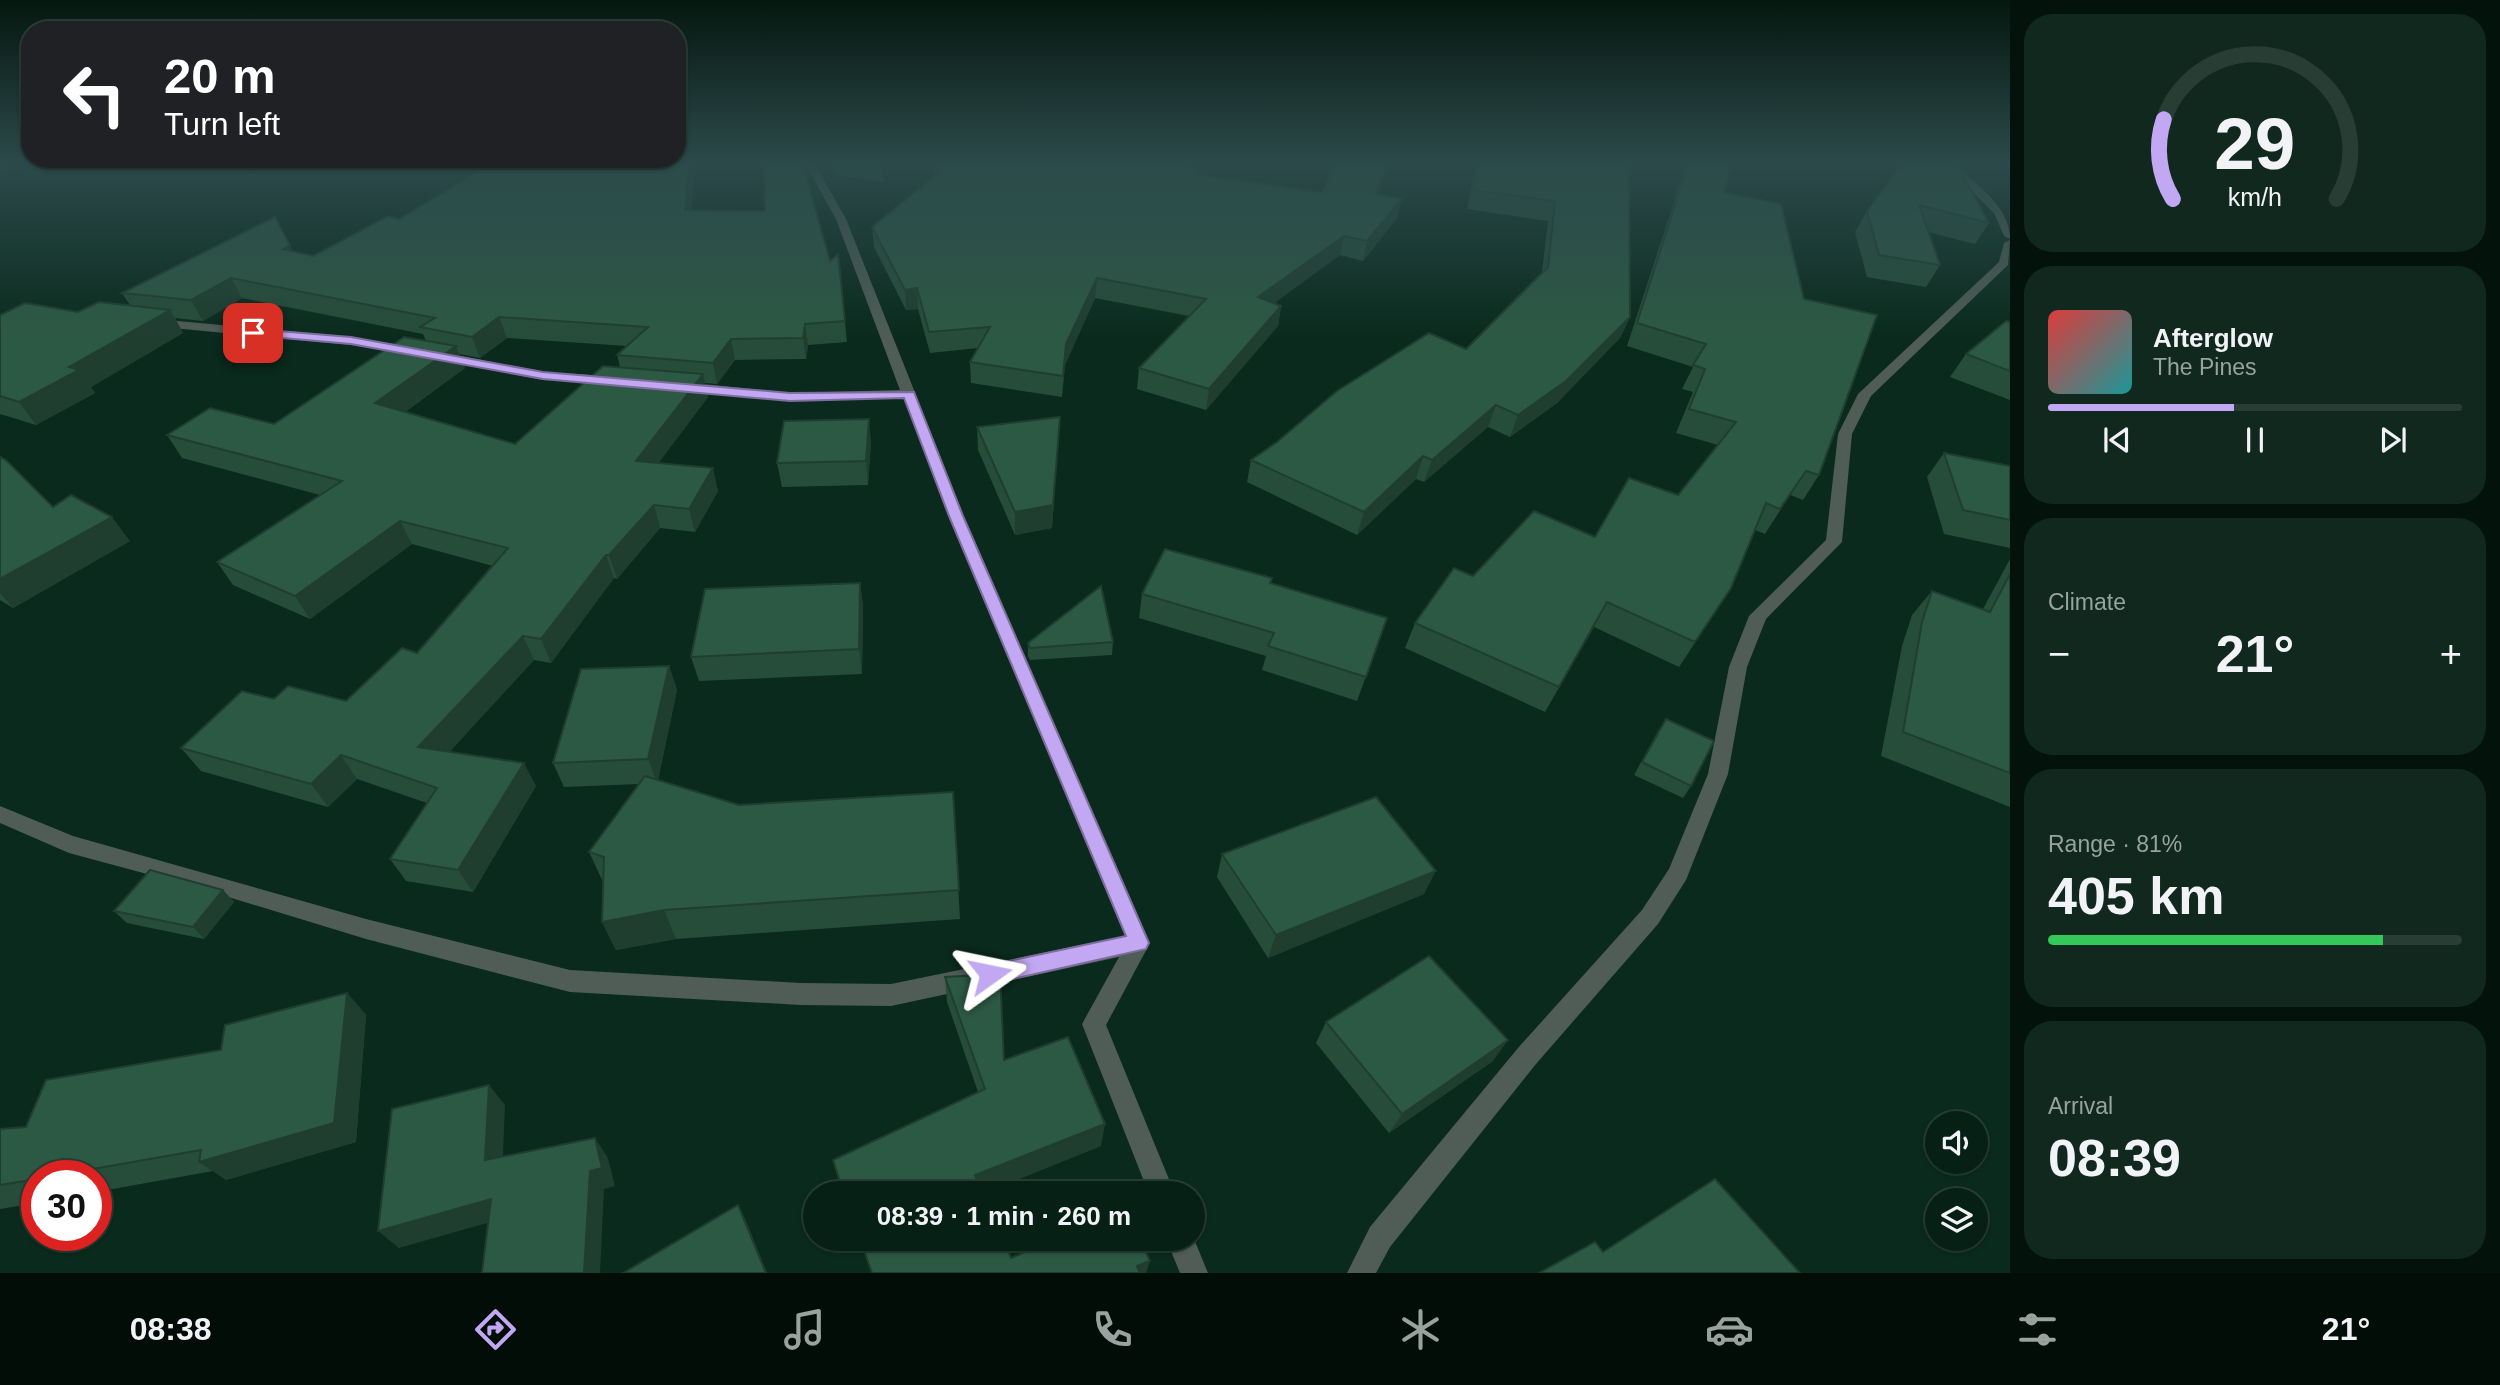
<!DOCTYPE html>
<meta charset="utf-8">
<style>
:root{--surface:#072015;--page:#10281e;--text:#f1f3f6;--muted:#98a3a0;--line:#283e34;--accent:#c2a8f2}
body{margin:0;font-family:Helvetica,sans-serif;background:var(--page);color:var(--text);height:100vh;display:flex;flex-direction:column;font-size:26px;white-space:nowrap}
*{box-sizing:border-box;margin:0}
p{font-size:23px;color:var(--muted)}
.icon{flex:none;width:38px;height:38px;fill:none;stroke:currentColor;stroke-width:2;stroke-linecap:round;stroke-linejoin:round}
.map{position:relative;flex:1;overflow:hidden}
.details{display:flex;flex-direction:column;gap:14px;padding:14px;background:#04120c;width:490px}
.details>*{flex:none}
.banner{position:absolute;left:21px;top:21px;width:665px;height:147px;border-radius:28px;box-shadow:0 2px 5px #0004,0 0 0 2px var(--line);background:#202124;color:#fff;overflow:hidden}
.fabs{position:absolute;left:1925px;top:1111px;display:grid;gap:14px}
.fabs a{display:grid;place-items:center;width:63px;height:63px;border-radius:50%;background:var(--surface);box-shadow:0 2px 5px #0004,0 0 0 2px var(--line);font-size:35px}
.speed{position:absolute;left:21px;top:1160px;display:flex;gap:14px;font-size:35px;font-weight:700;text-align:center}
.speed>*{display:grid;place-content:center;width:91px;height:91px;border-radius:50%;background:var(--surface);box-shadow:0 2px 5px #0004,0 0 0 2px var(--line);line-height:1}
.speed .limit{border:10px solid #d22;background:#fff;color:#111}
.pin{position:absolute;display:grid;place-items:center;width:60px;height:60px;color:#fff;margin:-30px;border-radius:14px;box-shadow:0 4px 10px #0006}
.me{position:absolute;width:77px;margin:-38px;rotate:78deg;stroke-linejoin:round;filter:drop-shadow(0 0 5px #0008)}
.turn{display:flex;align-items:center;gap:24px;height:147px;padding:0 28px;font-size:32px}
.turn .icon{width:91px;height:91px;stroke-width:2.5}
.turn b{display:block;font-size:49px;line-height:60px}
.big{font-size:52px;font-weight:700;line-height:1.1}
.details .card{flex:1;display:flex;flex-direction:column;justify-content:center;gap:10px;min-width:0;padding:0 24px;border-radius:28px;background:var(--page)}
.details .dial{align-items:center;gap:0}
.dial svg{height:182px;overflow:visible;fill:none;stroke:var(--line);stroke-width:7;stroke-linecap:round;text-anchor:middle}
.dial text{fill:var(--text);stroke:none}
.song{display:flex;align-items:center;gap:21px}
.cover{width:84px;height:84px;border-radius:10px;background:linear-gradient(135deg,hsl(0 70% 55%),hsl(180 70% 35%))}
.played{height:7px;border-radius:4px;background:linear-gradient(90deg,var(--accent) 45%,var(--line) 45%)}
.keys{display:flex;justify-content:space-around;direction:ltr}
.heat{display:flex;justify-content:space-between;align-items:center;font-size:38px;direction:ltr}
.charge{height:10px;border-radius:5px;background:linear-gradient(90deg,#34c759 81%,var(--line) 0)}
.trip{position:absolute;left:803px;top:1181px;width:402px;height:70px;border-radius:35px;background:var(--surface);box-shadow:0 2px 5px #0004,0 0 0 2px var(--line);font-weight:700;line-height:70px;text-align:center}
.menu{display:flex;height:112px;justify-content:space-around;align-items:center;background:#030d08;color:var(--muted)}
.menu .icon{width:49px;height:49px}
.menu .active{color:var(--accent)}
.menu b{font-size:32px;color:var(--text)}
main{display:flex;flex:1;min-height:0}
.map>svg:first-child{display:block}
</style>
<main>
<div class="map">
<svg width="2010" height="1273" viewBox="0 0 2010 1273">
<rect width="100%" height="100%" fill="#092a1c"/>
<g fill="none" stroke-linecap="round" stroke-linejoin="round">
<!-- minor -->
<g fill="#4f5d56" fill-rule="evenodd">
<polygon points="804,162 814,162 846,219 964,516 1150,943 1106,1025 1175,1194 1149,1194 1082,1024 1119,957 891,1006 801,1005 570,992 366,939 199,888 69,853 0,823 0,806 73,836 366,919 570,970 801,983 891,984 1125,936 948,516 904,398 790,401 683,390 676,386 683,382 790,393 900,390 836,219"/>
<path d="M1941,162H1951C1975,184 2010,205 2010,239L2004,236L1994,213Z"/>
<polygon points="2010,240 2008,265 1871,396 1852,434 1842,542 1766,619 1747,667 1728,774 1686,880 1658,924 1536,1064 1390,1247 1376,1273 1347,1273 1370,1227 1518,1048 1642,910 1669,869 1708,774 1729,667 1749,616 1826,540 1838,434 1858,394 1999,262 2004,243"/>
<polygon points="156,319 351,337 413,347 419,351 413,355 351,345 152,326 150,323"/>
<polygon points="440,352 543,372 610,376 617,380 610,384 543,380 435,359 434,356"/>
<polygon points="1166,1239 1194,1239 1208,1273 1180,1273"/>
</g>
</g>
<!-- wall -->
<g fill="#264d3a" fill-rule="evenodd">
<path d="M494,162H694L695,167L691,210L830,261L838,254L847,342L808,345L806,359L735,360L717,384L705,383L708,397L658,463L718,491L695,532L660,528L617,579L614,578L551,663L534,660L449,752L536,786L473,892L406,881L390,859L427,803L357,779L328,807L201,771L181,748L274,699L346,701L417,653L493,566L412,544L310,619L233,585L217,562L320,495L182,458L167,435L274,424L426,341L423,334L242,298L203,321L175,318L183,333L91,387L95,393L36,425L0,414V315L78,312L130,305L122,293L293,251L313,256L399,219ZM507,338L626,346L617,355L620,367L515,444L405,412L465,368L459,354L480,358Z"/>
<polygon points="835,162 882,162 884,182 836,175"/>
<polygon points="1477,162 1629,162 1630,317 1620,338 1557,403 1510,437 1488,427 1424,482 1416,479 1357,535 1247,482 1251,460 1466,349 1542,272 1548,221 1467,209"/>
<polygon points="1687,162 1732,162 1724,192 1819,475 1803,500 1790,495 1765,534 1755,530 1731,588 1679,667 1594,627 1545,712 1405,648 1415,623 1473,576 1595,537 1678,495 1718,445 1676,433 1693,392 1682,389 1693,367 1627,346"/>
<polygon points="1903,162 1989,223 1975,244 1928,232 1940,265 1926,287 1867,277 1855,232 1867,211"/>
<polygon points="1202,168 1201,175 1322,192 1378,195 1397,218 1363,261 1340,255 1274,303 1281,306 1278,326 1206,410 1137,389 1139,368 1189,316 1095,298 1065,365 1062,397 971,383 970,362 978,348 930,353 918,309 906,310 874,247 872,227 934,177 934,170"/>
<polygon points="2010,322 2010,400 1950,377 1966,354"/>
<polygon points="1060,417 1052,528 1015,535 978,450 977,427"/>
<polygon points="871,442 868,485 782,487 777,463"/>
<polygon points="1944,453 2010,466 2010,548 1944,534 1927,477"/>
<polygon points="0,457 53,507 130,541 13,608 0,600"/>
<polygon points="2010,559 2010,807 1881,756 1902,646 1912,615 1932,591 1983,609"/>
<polygon points="1272,578 1271,583 1387,618 1357,701 1262,670 1266,656 1139,618 1142,594"/>
<polygon points="860,583 863,607 862,674 699,681 691,657"/>
<polygon points="1113,642 1112,655 1030,660 1028,656 1028,643"/>
<polygon points="669,666 677,690 658,780 739,805 953,792 960,919 676,939 616,950 602,922 603,882 589,852 639,784 564,787 553,763"/>
<polygon points="1666,719 1691,786 1683,798 1634,775 1658,731"/>
<polygon points="1222,854 1424,894 1268,958 1217,877"/>
<polygon points="223,890 234,902 204,939 127,923 114,911"/>
<polygon points="945,977 1004,1060 1101,1146 983,1193 843,1194 833,1160 978,1092 947,1002"/>
<polygon points="347,993 366,1015 356,1142 226,1180 213,1171 96,1192 96,1176 37,1176 37,1203 0,1209 0,1129 26,1127 221,1050"/>
<polygon points="1326,1022 1493,1061 1389,1133 1316,1043"/>
</g>
<!-- shaded-wall -->
<g fill="#1f3e30">
<polygon points="0,162 22,162 0,176"/>
<polygon points="690,162 694,162 695,167 689,230 685,210"/>
<polygon points="1388,162 1390,162 1372,213 1376,194"/>
<polygon points="1402,199 1397,218 1363,261 1367,241"/>
<polygon points="1344,236 1340,255 1254,318 1258,297"/>
<polygon points="290,245 299,265 283,249"/>
<polygon points="231,278 242,298 203,321 191,300"/>
<polygon points="1097,278 1095,298 1065,365 1062,397 1066,344"/>
<polygon points="917,288 918,309 906,310 905,290"/>
<polygon points="1281,306 1278,326 1206,410 1209,389"/>
<polygon points="170,310 183,333 91,387 95,393 36,425 19,402 69,367"/>
<polygon points="499,317 507,338 480,358 472,337"/>
<polygon points="1630,317 1620,338 1557,403 1510,437 1518,415"/>
<polygon points="805,324 808,345 806,359 803,338"/>
<polygon points="731,339 735,360 717,384 713,363"/>
<polygon points="456,346 465,368 386,425 375,403"/>
<polygon points="703,374 708,397 643,484 636,461"/>
<polygon points="1496,405 1488,427 1424,482 1432,460"/>
<polygon points="1060,417 1052,528 1015,535 1015,512"/>
<polygon points="869,419 871,442 868,485 866,461"/>
<polygon points="1423,456 1416,479 1357,535 1364,512"/>
<polygon points="713,468 718,491 695,532 689,509"/>
<polygon points="654,505 660,528 617,579 609,555"/>
<polygon points="112,517 130,541 13,608 0,593 0,579"/>
<polygon points="400,521 412,544 310,619 295,596"/>
<polygon points="606,555 614,578 551,663 541,639"/>
<polygon points="860,583 863,607 862,674 859,649"/>
<polygon points="1607,602 1594,627 1545,712 1559,687"/>
<polygon points="523,636 534,660 432,771 418,747"/>
<polygon points="669,666 677,690 657,783 648,759"/>
<polygon points="341,755 357,779 328,807 311,784"/>
<polygon points="524,763 536,786 473,892 458,870"/>
<polygon points="1436,871 1424,894 1268,958 1276,935"/>
<polygon points="223,890 234,902 204,939 193,927"/>
<polygon points="664,910 676,939 616,950 602,922"/>
<polygon points="347,993 366,1015 356,1142 226,1180 199,1162"/>
<polygon points="1508,1040 1493,1061 1389,1133 1402,1114"/>
<polygon points="489,1085 505,1105 502,1179 485,1160"/>
<polygon points="1105,1124 1101,1146 983,1194 975,1175"/>
<polygon points="595,1138 608,1158 615,1186 604,1189 600,1273 584,1273 590,1171"/>
<polygon points="491,1199 508,1217 399,1248 378,1231"/>
<polygon points="738,1205 747,1223 767,1273 766,1273"/>
<polygon points="1150,1261 1146,1273 1135,1273 1137,1266"/>
</g>
<!-- building -->
<g fill="#2c5944" stroke="#1f3e30" stroke-width="2">
<polygon points="494,162 690,162 685,210 765,211 764,162 802,162 830,261 838,254 845,321 805,324 803,338 731,339 713,363 617,355 648,327 499,317 472,337 420,327 435,318 231,278 191,300 122,293 275,217 290,245 283,249 313,256 388,216 399,219"/>
<polygon points="939,162 1163,162 1202,168 1197,175 1322,192 1336,162 1388,162 1376,194 1402,199 1367,241 1344,236 1258,297 1281,306 1209,389 1139,368 1206,299 1097,278 1066,344 1063,376 970,362 990,327 929,332 917,288 905,290 872,227 941,171 934,170"/>
<polygon points="1479,162 1629,162 1630,317 1566,381 1518,415 1496,405 1432,460 1423,456 1364,512 1251,460 1277,442 1337,391 1429,333 1466,349 1548,267 1555,201 1473,190"/>
<polygon points="1689,162 1732,162 1724,192 1781,204 1804,299 1877,315 1819,475 1806,471 1780,509 1766,503 1731,588 1695,642 1607,602 1559,687 1415,623 1454,568 1473,576 1534,511 1595,537 1629,478 1678,495 1736,422 1689,409 1705,369 1693,365 1706,344 1637,323"/>
<polygon points="1903,162 1955,162 1989,223 1919,205 1940,265 1879,255 1867,211"/>
<polygon points="99,302 170,310 69,367 79,370 19,402 0,396 0,315 25,303 78,312"/>
<polygon points="2006,321 2010,322 2010,371 1966,354"/>
<polygon points="404,337 456,346 375,403 515,444 603,366 703,374 636,461 713,468 689,509 654,505 609,555 606,555 541,639 523,636 418,747 524,763 458,870 390,859 437,788 341,755 311,784 181,748 242,691 274,699 288,686 346,701 402,648 417,653 508,548 400,521 295,596 217,562 342,481 167,435 210,408 274,424"/>
<polygon points="1060,417 1053,505 1015,512 977,427"/>
<polygon points="869,419 866,461 777,463 784,421"/>
<polygon points="1944,453 2010,466 2010,520 1963,510"/>
<polygon points="0,457 6,460 53,507 71,495 112,517 0,579"/>
<polygon points="1165,549 1272,578 1270,583 1387,618 1366,677 1268,646 1274,633 1142,594"/>
<polygon points="2010,574 2010,773 1903,732 1922,622 1932,591 1990,612"/>
<polygon points="860,583 859,649 691,657 705,589"/>
<polygon points="1101,586 1113,642 1030,648 1028,643"/>
<polygon points="669,666 648,759 553,763 581,669"/>
<polygon points="1666,719 1714,741 1691,786 1642,762"/>
<polygon points="645,776 739,805 953,792 959,890 664,910 602,922 604,857 589,852"/>
<polygon points="1376,797 1436,871 1276,935 1222,854"/>
<polygon points="150,870 223,890 193,927 114,911"/>
<polygon points="1429,956 1508,1040 1402,1114 1326,1022"/>
<polygon points="1000,974 1004,1060 1068,1037 1105,1124 975,1175 983,1194 844,1194 833,1160 985,1089 945,977"/>
<polygon points="347,993 334,1123 199,1162 201,1150 53,1176 37,1176 37,1179 0,1185 0,1129 26,1127 46,1080 221,1050 225,1025"/>
<polygon points="489,1085 485,1160 595,1138 602,1168 590,1171 584,1273 482,1273 491,1199 378,1231 392,1109"/>
<polygon points="1715,1179 1800,1273 1539,1273 1595,1242 1603,1252"/>
<polygon points="738,1205 766,1273 623,1273"/>
<polygon points="860,1239 1003,1239 1011,1258 1056,1239 1140,1239 1150,1261 1137,1266 1140,1273 872,1273"/>
</g>
<!-- sky -->
<linearGradient id="sky" x2="0" y2="1"><stop stop-color="#05170f"/><stop offset="0.48" stop-color="#2c4a4b"/><stop offset="1" stop-color="#2c4a4b" stop-opacity="0"/></linearGradient>
<rect width="2010" height="340" fill="url(#sky)"/>
<!-- route -->
<polygon fill="#c2a8f2" stroke="#7e6d9d" stroke-width="2" points="253,329 351,337 543,372 790,393 914,392 963,516 1149,943 1146,949 990,984 983,981 980,974 983,967 990,965 1126,936 949,516 904,398 790,401 543,379 351,344 248,335 247,333"/>
</svg>
<div class="fabs">
<a><svg class="icon" aria-label="sound" viewBox="0 0 24 24"><path d="M4 9h4l5-4v14l-5-4H4zM17 9q2 3 0 6"/></svg></a>
<a><svg class="icon" aria-label="layers" viewBox="0 0 24 24"><path d="M12 4l9 5-9 5-9-5zM3 14l9 5 9-5"/></svg></a>
</div>
<div class="speed"><div class="limit">30</div></div>
<div class="pin" style="left:253px;top:333px;background:#d93025"><svg class="icon" aria-label="arrive" viewBox="0 0 24 24"><path d="M6 21V4h12l-3 4 3 4H6"/></svg></div>
<svg class="me" style="left:990px;top:974px" viewBox="-20 -20 40 40"><path d="M0-17L14 15 0 8-14 15z" fill="#c2a8f2" stroke="#fff" stroke-width="4"/></svg>
<div class="trip">08:39 · 1 min · 260 m</div>
<div class="banner">
<div class="turn"><svg class="icon" aria-label="left" viewBox="0 0 24 24"><path d="M17 20v-9H6M10 6l-5 5 5 5"/></svg><div><b>20 m</b>Turn left</div></div>
</div>
</div>
<section class="details">
<div class="card dial"><svg viewBox="0 0 100 80">
<path d="M14 69A42 42 0 1 1 86 69"/>
<path d="M14 69A42 42 0 0 1 10 34" stroke="#c2a8f2"/>
<text x="50" y="56" font-size="32" font-weight="700">29</text>
<text x="50" y="72" font-size="11">km/h</text>
</svg></div>
<div class="card">
<div class="song"><i class="cover"></i><div><b>Afterglow</b><p>The Pines</p></div></div>
<div class="played"></div>
<div class="keys"><svg class="icon" aria-label="previous" viewBox="0 0 24 24"><path d="M18 5L8 12l10 7zM5 5v14"/></svg><svg class="icon" aria-label="pause" viewBox="0 0 24 24"><path d="M8 5v14M16 5v14"/></svg><svg class="icon" aria-label="next" viewBox="0 0 24 24"><path d="M6 5l10 7-10 7zM19 5v14"/></svg></div>
</div>
<div class="card"><p>Climate</p>
<div class="heat"><a>−</a><b class="big">21°</b><a>+</a></div>
</div>
<div class="card"><p>Range · 81%</p><b class="big">405 km</b><div class="charge"></div></div>
<div class="card"><p>Arrival</p><b class="big">08:39</b></div>
</section>
</main>
<nav class="menu">
<b>08:38</b>
<svg class="icon active" aria-label="directions" viewBox="0 0 24 24"><path d="M12 3l9 9-9 9-9-9zM9 14v-3h6M13 9l2 2-2 2"/></svg>
<svg class="icon" aria-label="music" viewBox="0 0 24 24"><path d="M9 18V5l10-2v13"/><circle cx="6" cy="18" r="3"/><circle cx="16" cy="16" r="3"/></svg>
<svg class="icon" aria-label="phone" viewBox="0 0 24 24"><path d="M5 4h4l2 5-3 2q2 4 5 5l2-3 5 2v4C11 20 4 13 5 4z"/></svg>
<svg class="icon" aria-label="climate" viewBox="0 0 24 24"><path d="M12 3v18M4 7l16 10M4 17L20 7"/></svg>
<svg class="icon" aria-label="car" viewBox="0 0 24 24"><path d="M5 17H2v-5l4-1 3-4h7l3 4 3 1v5h-3M9 17h6M6 11h13"/><circle cx="7" cy="17" r="2"/><circle cx="17" cy="17" r="2"/></svg>
<svg class="icon" aria-label="filters" viewBox="0 0 24 24"><path d="M4 7h16M4 17h16"/><circle cx="9" cy="7" r="2"/><circle cx="15" cy="17" r="2"/></svg>
<b>21°</b>
</nav>
